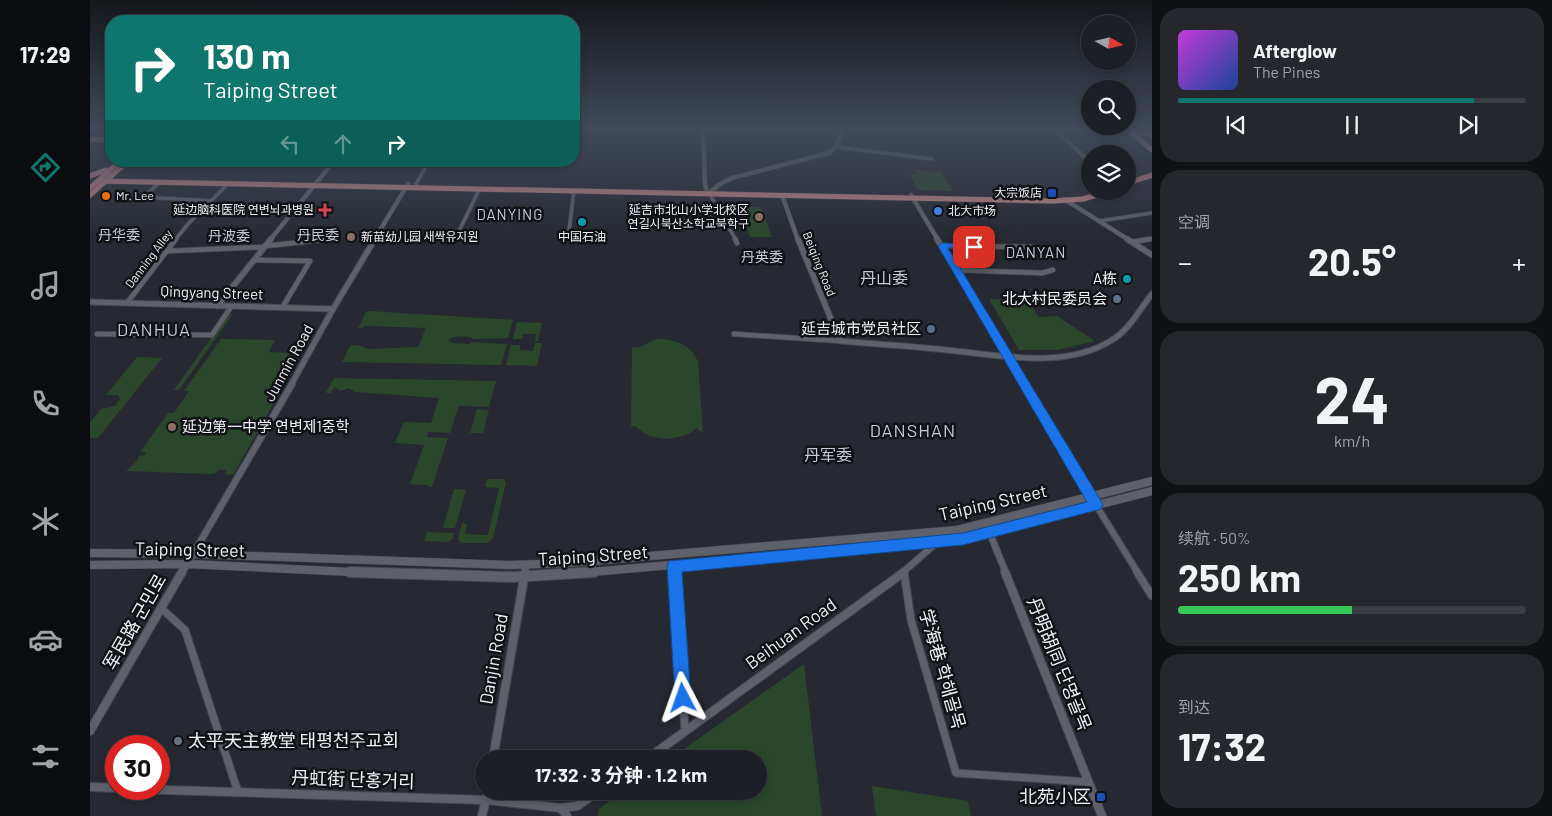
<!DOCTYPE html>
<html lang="zh">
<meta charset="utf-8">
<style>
:root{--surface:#1c1f25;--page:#25272d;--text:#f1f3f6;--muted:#a0a2a7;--line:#3a3d42;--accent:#0f766e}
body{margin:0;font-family:Barlow,"Noto Sans SC","Noto Sans KR",sans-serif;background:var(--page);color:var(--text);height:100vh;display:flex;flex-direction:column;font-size:19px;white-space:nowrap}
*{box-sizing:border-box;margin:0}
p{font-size:16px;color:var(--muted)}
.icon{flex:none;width:28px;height:28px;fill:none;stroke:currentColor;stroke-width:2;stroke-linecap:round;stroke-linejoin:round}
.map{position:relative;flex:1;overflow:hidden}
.details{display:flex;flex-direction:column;gap:8px;padding:8px;background:#0f1114;width:400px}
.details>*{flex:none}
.guide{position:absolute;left:15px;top:15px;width:475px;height:152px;border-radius:20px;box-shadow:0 2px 8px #0003,0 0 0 1px var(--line);background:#0f766e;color:#fff;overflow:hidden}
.needle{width:32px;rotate:98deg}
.tools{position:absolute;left:991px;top:15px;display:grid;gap:10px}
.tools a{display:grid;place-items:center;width:55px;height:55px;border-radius:50%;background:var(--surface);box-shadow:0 2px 8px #0003,0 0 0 1px var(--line);font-size:25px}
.speed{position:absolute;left:15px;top:735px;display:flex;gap:10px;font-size:25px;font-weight:700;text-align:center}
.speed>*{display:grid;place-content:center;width:65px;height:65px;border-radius:50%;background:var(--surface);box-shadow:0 2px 8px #0003,0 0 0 1px var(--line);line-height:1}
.speed .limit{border:8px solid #d22;background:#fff;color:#111}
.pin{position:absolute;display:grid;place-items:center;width:42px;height:42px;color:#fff;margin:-21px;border-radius:10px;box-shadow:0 2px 8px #0006}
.me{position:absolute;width:55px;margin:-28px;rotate:356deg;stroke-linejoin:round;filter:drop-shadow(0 0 4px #0008)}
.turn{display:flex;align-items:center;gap:18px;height:105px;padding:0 15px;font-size:22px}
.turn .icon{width:65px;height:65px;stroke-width:2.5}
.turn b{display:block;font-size:35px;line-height:42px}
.lanes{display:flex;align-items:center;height:48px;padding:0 15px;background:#0003;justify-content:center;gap:25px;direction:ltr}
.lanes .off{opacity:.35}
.big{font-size:38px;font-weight:700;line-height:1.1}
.details .tile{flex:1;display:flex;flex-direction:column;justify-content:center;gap:8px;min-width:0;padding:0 18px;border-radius:20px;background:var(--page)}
.details .dial{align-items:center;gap:0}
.dial b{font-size:65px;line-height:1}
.song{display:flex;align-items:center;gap:15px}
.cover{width:60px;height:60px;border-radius:8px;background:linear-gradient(135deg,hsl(290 70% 55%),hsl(220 70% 35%))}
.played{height:5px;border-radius:2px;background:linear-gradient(90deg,var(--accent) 85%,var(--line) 85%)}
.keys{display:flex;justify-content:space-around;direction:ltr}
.heat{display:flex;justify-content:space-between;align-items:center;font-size:28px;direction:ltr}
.charge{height:8px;border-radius:4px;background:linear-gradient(90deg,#34c759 50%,var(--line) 0)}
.trip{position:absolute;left:385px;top:750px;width:292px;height:50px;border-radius:25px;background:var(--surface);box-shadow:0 2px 8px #0003,0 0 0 1px var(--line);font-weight:700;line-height:50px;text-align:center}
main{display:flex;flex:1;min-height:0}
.tabs{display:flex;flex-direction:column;width:90px;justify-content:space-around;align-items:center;background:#0b0c0f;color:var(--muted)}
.tabs .icon{width:35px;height:35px}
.tabs .active{color:var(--accent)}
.tabs b{font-size:22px;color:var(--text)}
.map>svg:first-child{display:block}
</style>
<main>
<nav class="tabs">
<b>17:29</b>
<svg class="icon active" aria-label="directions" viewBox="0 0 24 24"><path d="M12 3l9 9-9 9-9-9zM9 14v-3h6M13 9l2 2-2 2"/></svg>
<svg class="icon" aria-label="music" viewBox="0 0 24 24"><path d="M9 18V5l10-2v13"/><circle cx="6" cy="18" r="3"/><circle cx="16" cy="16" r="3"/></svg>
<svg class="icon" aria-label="phone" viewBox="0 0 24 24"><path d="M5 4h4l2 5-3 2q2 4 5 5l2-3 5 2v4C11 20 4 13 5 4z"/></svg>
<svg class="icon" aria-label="climate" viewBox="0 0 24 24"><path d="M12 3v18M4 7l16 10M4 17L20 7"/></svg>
<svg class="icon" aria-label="car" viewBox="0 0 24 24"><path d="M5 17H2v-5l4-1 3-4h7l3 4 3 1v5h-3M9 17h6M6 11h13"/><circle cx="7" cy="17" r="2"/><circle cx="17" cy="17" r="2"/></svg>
<svg class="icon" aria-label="filters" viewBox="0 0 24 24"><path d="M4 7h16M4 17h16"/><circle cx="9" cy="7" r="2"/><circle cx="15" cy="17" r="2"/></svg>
</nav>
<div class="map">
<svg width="1062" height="816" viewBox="0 0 1062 816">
<rect width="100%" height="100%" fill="#262931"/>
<!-- green -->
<g fill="#2a472b">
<polygon points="824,170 851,172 863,191 828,190 820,175 826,175"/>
<polygon points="671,207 682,237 660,237 649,208"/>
<polygon points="899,299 938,301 949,317 967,316 1005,341 968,350 929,350"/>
<path d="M279,311L423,320L418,338L384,339C379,336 363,335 358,340L362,343L379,344L381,342L417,344L411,365L252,362L260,346L268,345L278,349L328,347L336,328L276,326L268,329L276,312Z"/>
<polygon points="138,314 143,314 89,390 84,390"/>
<polygon points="427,322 452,323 448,341 445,341 446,334 433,334 432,339 423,339"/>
<polygon points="131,339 185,340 179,352 204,353 211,342 214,342 211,349 214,350 143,475 135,474 137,470 128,470 127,473 120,474 36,471 46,462 49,456 55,455 56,452 50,452 78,413 84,413 99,391 94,391"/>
<path d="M566,339C584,339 602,344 608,362L613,432L608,431V427C596,439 570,443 554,433C549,430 548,426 541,426L542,347L548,348Z"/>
<polygon points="445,343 452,343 447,366 416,365 421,345 430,345 430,350 443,351"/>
<polygon points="47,357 72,358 8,438 0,438 0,423 11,409 25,406 30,399 28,395 16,395"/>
<polygon points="244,378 406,381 399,407 369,406 360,433 338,432 337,437 358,438 342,487 338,487 339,485 320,484 334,445 305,443 314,422 341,423 349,398 265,392 259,388 251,391 245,387 240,393 236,393"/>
<polygon points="387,409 399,410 393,433 380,433"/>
<polygon points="397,479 413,479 416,482 403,538 397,543 371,543 368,539 372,523 377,524 375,534 398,535 409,488 395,487"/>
<polygon points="364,489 376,490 365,528 353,528"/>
<polygon points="337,532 361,533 364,533 362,540 356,542 334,541"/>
<polygon points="714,664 732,816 508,816 509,809 534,791 669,791 669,759 580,759"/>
<polygon points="782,786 878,801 881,816 786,816"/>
</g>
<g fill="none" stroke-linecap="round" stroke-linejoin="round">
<defs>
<g id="minor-far3">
<polyline points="746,147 842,159"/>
<polyline points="70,182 54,197 121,201"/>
<polyline points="326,184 339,161"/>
<polyline points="619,193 646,240"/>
<polyline points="1009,221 1062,213"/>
<polyline points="479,231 484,190"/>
<polyline points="368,233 390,188"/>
<polyline points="85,240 98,224 138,184"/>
<polyline points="229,240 243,239"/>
<polyline points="1052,240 1062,239"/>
</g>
<g id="minor-far2">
<polyline points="645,239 647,243"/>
<polyline points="1042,242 1060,239"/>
<polyline points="175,246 241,239"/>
<polyline points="852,246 944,247"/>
<polyline points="78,251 174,247"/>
<polyline points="164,260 220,261 192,308"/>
<polyline points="866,270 952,273 963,270"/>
<polyline points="37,303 86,239"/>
<polyline points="7,334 122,335 141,307"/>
<polyline points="644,334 750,341"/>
</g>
<g id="minor-far1">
<polyline points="1006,505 1048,573"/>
<polyline points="584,566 584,573"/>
</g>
<g id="minor">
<polyline points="584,572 595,731"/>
<polyline points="814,572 821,620 866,773 998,782"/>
<polyline points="1047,572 1062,596"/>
<polyline points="71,608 95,630 148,792"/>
</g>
<g id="tertiary-far3">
<polyline points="613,128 615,182 616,190 619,193 630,184 642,178 739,153 746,147 753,128"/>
<polyline points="964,128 1000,162"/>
<polyline points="692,195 708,240"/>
<polyline points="821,195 848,240"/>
<polyline points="974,199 1039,240"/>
<polyline points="180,240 244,161"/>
<polyline points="284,240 318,184"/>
</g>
<g id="tertiary-far2">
<path d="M708,239L750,341C786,344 821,346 857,350C909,355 975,370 1022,340C1040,329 1049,310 1062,294"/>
<polyline points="847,239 935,385"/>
<polyline points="1037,239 1062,255"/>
<polyline points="0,302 243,309"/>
<polyline points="127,306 181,239"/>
<polyline points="201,385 243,309 285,239"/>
</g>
<g id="tertiary-far1">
<polyline points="934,384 1006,505"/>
<polyline points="896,524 916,573"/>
<polyline points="92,573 202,384"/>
<polyline points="435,573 436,565"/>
<polyline points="812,573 860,531"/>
</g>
<g id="tertiary">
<polyline points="915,572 1012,816"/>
<polyline points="0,731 92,572"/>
<polyline points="403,759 435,572"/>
<polyline points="557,759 814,572"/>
<polyline points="0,787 26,788"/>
<polyline points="44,789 396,800 471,808 487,806 509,791"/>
<polyline points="471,808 477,816"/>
<polyline points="392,816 398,791"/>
</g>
<polyline id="secondary-far2" points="1053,128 1062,134"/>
<g id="secondary-far1">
<polyline points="0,553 103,554 420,565 478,563 867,530 1062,481"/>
<polyline points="0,565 98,564 282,573"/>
<polyline points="490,573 873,539 1062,491"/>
</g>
<polyline id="secondary" points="260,572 423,577 504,572"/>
<g id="primary">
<polyline points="1062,135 1050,132 1043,134 1062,150"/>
<polyline points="0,139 21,140"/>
<polyline points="0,176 16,170"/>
<polyline points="8,181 963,201 993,199 1020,191"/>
<polyline points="1038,183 1062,175"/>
<polyline points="0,188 30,161"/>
<polyline points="0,195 38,161"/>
</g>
</defs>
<!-- minor-far3 casing -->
<use href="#minor-far3" stroke="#45484e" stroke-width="4.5"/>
<!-- minor-far2 casing -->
<use href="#minor-far2" stroke="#45484e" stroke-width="6"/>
<!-- minor-far1 casing -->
<use href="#minor-far1" stroke="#45484e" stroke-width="8"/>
<!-- minor casing -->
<use href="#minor" stroke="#45484e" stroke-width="9"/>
<!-- tertiary-far3 casing -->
<use href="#tertiary-far3" stroke="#45484e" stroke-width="5"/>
<!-- tertiary-far2 casing -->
<use href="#tertiary-far2" stroke="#45484e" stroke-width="7"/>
<!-- tertiary-far1 casing -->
<use href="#tertiary-far1" stroke="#45484e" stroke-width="8"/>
<!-- tertiary casing -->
<use href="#tertiary" stroke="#45484e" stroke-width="10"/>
<!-- secondary-far2 casing -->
<use href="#secondary-far2" stroke="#45484e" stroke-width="5.5"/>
<!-- secondary-far1 casing -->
<use href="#secondary-far1" stroke="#45484e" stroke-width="9"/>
<!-- secondary casing -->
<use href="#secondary" stroke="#45484e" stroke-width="12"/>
<!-- primary casing -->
<use href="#primary" stroke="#45484e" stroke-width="6"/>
<!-- minor-far3 -->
<use href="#minor-far3" stroke="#5e616a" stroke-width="3"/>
<!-- minor-far2 -->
<use href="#minor-far2" stroke="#5e616a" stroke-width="4.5"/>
<!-- minor-far1 -->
<use href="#minor-far1" stroke="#5e616a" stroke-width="5.5"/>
<!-- minor -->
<use href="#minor" stroke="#5e616a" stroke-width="7"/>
<!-- tertiary-far3 -->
<use href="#tertiary-far3" stroke="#5e616a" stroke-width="4"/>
<!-- tertiary-far2 -->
<use href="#tertiary-far2" stroke="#5e616a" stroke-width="5"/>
<!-- tertiary-far1 -->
<use href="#tertiary-far1" stroke="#5e616a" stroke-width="6"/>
<!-- tertiary -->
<use href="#tertiary" stroke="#5e616a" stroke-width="8"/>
<!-- secondary-far2 -->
<use href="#secondary-far2" stroke="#5e616a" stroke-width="4.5"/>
<!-- secondary-far1 -->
<use href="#secondary-far1" stroke="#5e616a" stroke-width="8"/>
<!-- secondary -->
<use href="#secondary" stroke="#5e616a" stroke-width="10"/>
<!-- primary -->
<use href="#primary" stroke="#bd8383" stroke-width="5"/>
</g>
<!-- sky -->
<linearGradient id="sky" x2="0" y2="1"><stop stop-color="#15171b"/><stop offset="0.53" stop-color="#41495a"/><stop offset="1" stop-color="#41495a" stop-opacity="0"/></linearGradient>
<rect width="1062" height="242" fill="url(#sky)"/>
<!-- route -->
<polygon fill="#1a73e8" stroke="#114b97" points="852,243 884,244 888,247 884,249 858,248 1011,501 1013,505 1011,509 873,545 592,572 601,698 599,703 593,706 587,703 585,698 577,566 579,561 873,533 997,502 848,246"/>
<!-- markers -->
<g fill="#1a4fb4" stroke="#111215" stroke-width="2">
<rect x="957" y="188" width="10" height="10" rx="2.5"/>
<rect x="1006" y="792" width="10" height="10" rx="2.5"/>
</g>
<circle fill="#e8710a" stroke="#111215" stroke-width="2" cx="16" cy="196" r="5"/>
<path fill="#e0444e" stroke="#111215" stroke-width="2" d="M232.5 202.5h5v5h5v5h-5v5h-5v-5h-5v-5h5z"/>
<circle fill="#3f7fe0" stroke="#111215" stroke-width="2" cx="848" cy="211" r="5"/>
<g fill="#8d6e63" stroke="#111215" stroke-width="2">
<circle cx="669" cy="217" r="5"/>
<circle cx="261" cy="237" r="5"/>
<circle cx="82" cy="427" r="5"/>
</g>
<g fill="#0f9aa8" stroke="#111215" stroke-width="2">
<circle cx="492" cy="222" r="5"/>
<circle cx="1037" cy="279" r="5"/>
</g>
<g fill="#5c6f8a" stroke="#111215" stroke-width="2">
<circle cx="1027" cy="299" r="5"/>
<circle cx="841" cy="329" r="5"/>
</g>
<circle fill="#6b7280" stroke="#111215" stroke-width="2" cx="88" cy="741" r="5"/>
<g text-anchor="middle" stroke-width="5" stroke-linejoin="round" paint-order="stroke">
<!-- far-poi labels -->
<g font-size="12" fill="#eff1f6" stroke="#111215" text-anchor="end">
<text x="952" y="197">大宗饭店</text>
<text x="26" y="200" text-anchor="start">Mr. Lee</text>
<text x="224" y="214">延边脑科医院 연변뇌과병원</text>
<text x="659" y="214">延吉市北山小学北校区<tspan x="659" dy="14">연길시북산소학교북학구</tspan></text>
<text x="858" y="215" text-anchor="start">北大市场</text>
<text x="271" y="241" text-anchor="start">新苗幼儿园 새싹유지원</text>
<text x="492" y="241" text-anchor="middle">中国石油</text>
</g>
<!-- far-street labels -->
<g font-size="12" fill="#eff1f6" stroke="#111215">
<text transform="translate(59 259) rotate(-53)" y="4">Danning Alley</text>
<text transform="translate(729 264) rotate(68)" y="4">Beiqing Road</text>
</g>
<!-- far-neighbourhood labels -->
<g font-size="14" fill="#c7cad5" stroke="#111215">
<text x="29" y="240">丹华委</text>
<text x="228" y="240">丹民委</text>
<text x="139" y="241">丹波委</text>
<text x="672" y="262">丹英委</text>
</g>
<!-- far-quarter labels -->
<g font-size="15" letter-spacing="1" fill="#c7cad5" stroke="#111215">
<text x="420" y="220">DANYING</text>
<text x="946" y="258">DANYAN</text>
</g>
<!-- poi labels -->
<g font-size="15" fill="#eff1f6" stroke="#111215" text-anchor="end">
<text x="1027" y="284">A栋</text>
<text x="1017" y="304">北大村民委员会</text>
<text x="831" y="334">延吉城市党员社区</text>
<text x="92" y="432" text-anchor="start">延边第一中学 연변제1중학</text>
</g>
<!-- street labels -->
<g font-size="15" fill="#eff1f6" stroke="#111215">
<text transform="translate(122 293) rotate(2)" y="5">Qingyang Street</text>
<text transform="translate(199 363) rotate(-61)" y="5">Junmin Road</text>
</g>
<!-- neighbourhood labels -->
<g font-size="16" fill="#c7cad5" stroke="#111215">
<text x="794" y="284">丹山委</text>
<text x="738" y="461">丹军委</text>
</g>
<!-- quarter labels -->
<g font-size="18" letter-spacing="1" fill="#c7cad5" stroke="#111215">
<text x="64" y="336">DANHUA</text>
<text x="823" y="437">DANSHAN</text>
</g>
<!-- near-street labels -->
<g font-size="18" fill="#eff1f6" stroke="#111215">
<text transform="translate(903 503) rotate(-13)" y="6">Taiping Street</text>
<text transform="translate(100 550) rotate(1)" y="6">Taiping Street</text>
<text transform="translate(503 556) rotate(-4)" y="6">Taiping Street</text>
<text transform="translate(45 622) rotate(-60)" y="6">军民路 군민로</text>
<text transform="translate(701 634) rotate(-36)" y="6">Beihuan Road</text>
<text transform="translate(404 659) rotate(-80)" y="6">Danjin Road</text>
<text transform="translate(969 664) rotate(68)" y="6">丹明胡同 단명골목</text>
<text transform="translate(852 669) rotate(74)" y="6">学海巷 학해골목</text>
<text transform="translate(263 780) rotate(2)" y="6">丹虹街 단홍거리</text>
</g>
<!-- near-poi labels -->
<g font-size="18" fill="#eff1f6" stroke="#111215" text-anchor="start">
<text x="98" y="747">太平天主教堂 태평천주교회</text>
<text x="1001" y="803" text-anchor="end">北苑小区</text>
</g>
</g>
</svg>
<div class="tools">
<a><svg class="needle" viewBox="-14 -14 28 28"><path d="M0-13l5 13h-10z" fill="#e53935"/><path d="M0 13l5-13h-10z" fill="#a0a2a7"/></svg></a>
<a><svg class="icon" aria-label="search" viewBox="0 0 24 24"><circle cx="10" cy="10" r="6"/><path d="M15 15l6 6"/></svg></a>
<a><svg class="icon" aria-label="layers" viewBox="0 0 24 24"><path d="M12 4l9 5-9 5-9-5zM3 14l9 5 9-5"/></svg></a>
</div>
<div class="speed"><div class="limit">30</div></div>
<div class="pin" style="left:884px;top:247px;background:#d93025"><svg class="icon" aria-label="arrive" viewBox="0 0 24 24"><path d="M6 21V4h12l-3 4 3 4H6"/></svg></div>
<svg class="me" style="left:593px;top:698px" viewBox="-20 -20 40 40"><path d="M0-17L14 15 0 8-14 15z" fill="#1a73e8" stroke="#fff" stroke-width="4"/></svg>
<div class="trip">17:32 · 3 分钟 · 1.2 km</div>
<div class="guide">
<div class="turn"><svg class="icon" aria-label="right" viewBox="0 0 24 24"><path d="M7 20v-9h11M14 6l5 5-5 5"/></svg><div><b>130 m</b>Taiping Street</div></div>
<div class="lanes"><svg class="icon off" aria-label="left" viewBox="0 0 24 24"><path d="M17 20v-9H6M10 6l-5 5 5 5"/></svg><svg class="icon off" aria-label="ahead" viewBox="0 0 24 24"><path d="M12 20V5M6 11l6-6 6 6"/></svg><svg class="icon" aria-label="right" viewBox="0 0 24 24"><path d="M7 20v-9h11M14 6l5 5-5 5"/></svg></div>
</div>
</div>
<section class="details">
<div class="tile">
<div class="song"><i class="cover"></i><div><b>Afterglow</b><p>The Pines</p></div></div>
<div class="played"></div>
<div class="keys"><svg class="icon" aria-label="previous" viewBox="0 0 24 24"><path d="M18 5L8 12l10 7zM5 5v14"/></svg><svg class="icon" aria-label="pause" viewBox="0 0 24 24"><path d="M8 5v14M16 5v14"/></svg><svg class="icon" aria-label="next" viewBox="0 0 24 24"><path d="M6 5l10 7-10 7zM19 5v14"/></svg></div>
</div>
<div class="tile"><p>空调</p>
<div class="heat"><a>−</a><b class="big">20.5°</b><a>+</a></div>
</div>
<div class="tile dial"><b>24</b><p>km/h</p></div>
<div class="tile"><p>续航 · 50%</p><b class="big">250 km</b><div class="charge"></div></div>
<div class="tile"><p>到达</p><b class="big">17:32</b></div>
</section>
</main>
